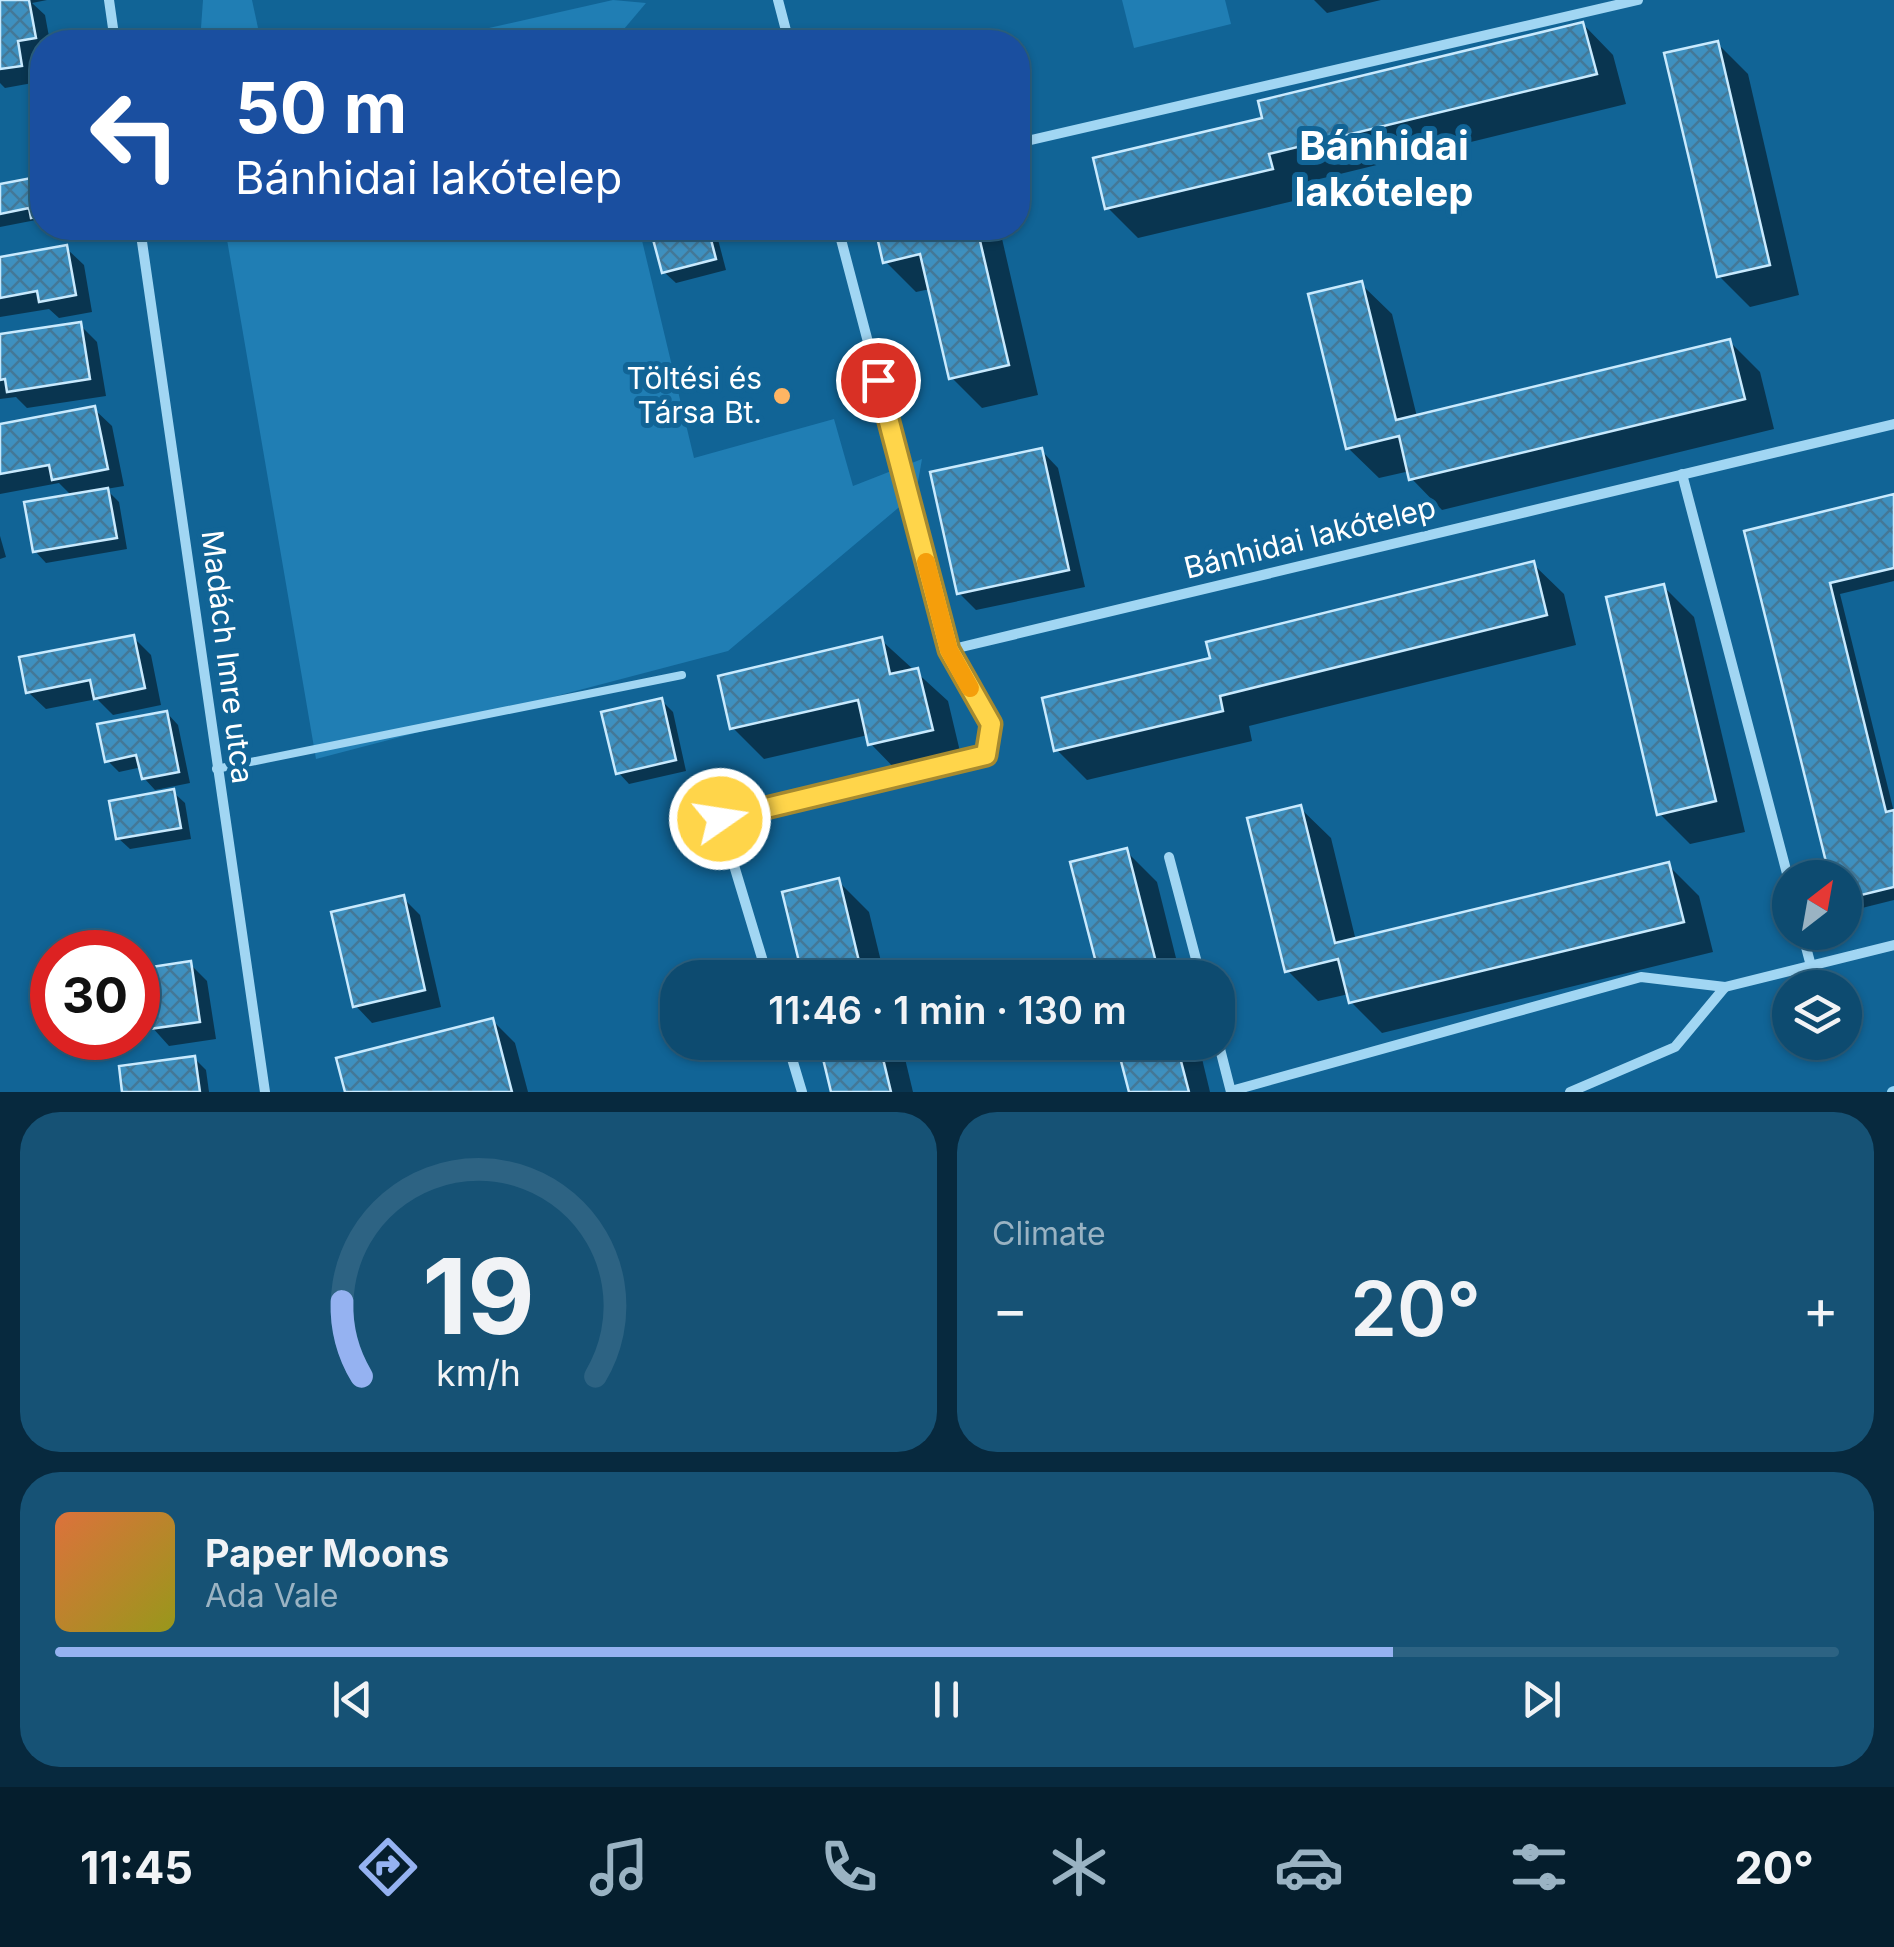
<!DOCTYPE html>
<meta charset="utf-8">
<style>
:root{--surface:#0d4b70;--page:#165275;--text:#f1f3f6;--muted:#9ab3c3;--line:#2d6383;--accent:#95b2f1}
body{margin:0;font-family:Inter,sans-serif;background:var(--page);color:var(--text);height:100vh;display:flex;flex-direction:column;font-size:38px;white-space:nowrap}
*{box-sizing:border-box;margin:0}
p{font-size:32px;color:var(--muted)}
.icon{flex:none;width:55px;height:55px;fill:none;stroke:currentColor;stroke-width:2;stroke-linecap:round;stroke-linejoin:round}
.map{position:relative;height:1092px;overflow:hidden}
.side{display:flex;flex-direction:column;gap:20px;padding:20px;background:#07293e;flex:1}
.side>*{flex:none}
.hud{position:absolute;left:30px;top:30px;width:1000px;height:210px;border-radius:40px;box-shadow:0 2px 8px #0004,0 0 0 2px var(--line);background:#1a4fa0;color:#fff;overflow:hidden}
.needle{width:65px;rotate:31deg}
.controls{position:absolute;left:1772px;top:860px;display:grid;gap:20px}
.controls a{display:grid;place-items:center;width:90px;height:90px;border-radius:50%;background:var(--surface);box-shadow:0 2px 8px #0004,0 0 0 2px var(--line);font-size:50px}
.speed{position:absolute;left:30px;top:930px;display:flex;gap:20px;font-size:50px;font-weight:700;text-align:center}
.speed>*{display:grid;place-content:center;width:130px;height:130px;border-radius:50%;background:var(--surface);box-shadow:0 2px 8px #0004,0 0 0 2px var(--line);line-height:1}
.speed .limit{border:15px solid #d22;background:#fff;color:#111}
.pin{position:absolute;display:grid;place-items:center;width:85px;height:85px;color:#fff;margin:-42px;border:5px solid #fff;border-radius:50%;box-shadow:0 2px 10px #0007}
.me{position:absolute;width:110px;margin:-55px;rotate:77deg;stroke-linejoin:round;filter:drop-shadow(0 0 8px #0008)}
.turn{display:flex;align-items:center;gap:35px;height:210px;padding:0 40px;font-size:45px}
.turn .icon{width:130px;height:130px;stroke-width:2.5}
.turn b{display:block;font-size:70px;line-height:85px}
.big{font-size:75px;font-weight:600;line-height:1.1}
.side .widget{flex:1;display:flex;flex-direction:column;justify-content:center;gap:15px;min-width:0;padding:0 35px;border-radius:40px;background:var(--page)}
.side .dial{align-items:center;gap:0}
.dial svg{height:260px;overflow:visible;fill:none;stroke:var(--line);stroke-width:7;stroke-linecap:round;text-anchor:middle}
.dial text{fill:var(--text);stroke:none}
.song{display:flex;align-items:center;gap:30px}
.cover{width:120px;height:120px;border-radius:15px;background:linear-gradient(135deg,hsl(20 70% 55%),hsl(60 70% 35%))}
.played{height:10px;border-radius:5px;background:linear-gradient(90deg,var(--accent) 75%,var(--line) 75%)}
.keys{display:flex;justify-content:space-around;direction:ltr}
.heat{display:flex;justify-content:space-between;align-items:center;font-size:55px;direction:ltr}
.side .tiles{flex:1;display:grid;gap:20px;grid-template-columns:1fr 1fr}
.widget:last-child{grid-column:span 2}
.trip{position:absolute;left:660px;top:960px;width:575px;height:100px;border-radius:40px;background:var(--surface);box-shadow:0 2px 8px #0004,0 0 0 2px var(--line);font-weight:600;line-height:100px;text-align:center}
.tab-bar{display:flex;height:160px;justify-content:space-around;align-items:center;background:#051e2d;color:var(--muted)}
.tab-bar .icon{width:70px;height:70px}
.tab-bar .on{color:var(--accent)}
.tab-bar b{font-size:45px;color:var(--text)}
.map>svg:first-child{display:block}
</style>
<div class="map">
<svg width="1894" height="1092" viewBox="0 0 1894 1092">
<defs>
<pattern id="building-cross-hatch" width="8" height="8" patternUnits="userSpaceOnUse" patternTransform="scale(2.5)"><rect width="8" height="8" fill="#3e90bf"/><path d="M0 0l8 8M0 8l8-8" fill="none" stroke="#437897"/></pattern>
</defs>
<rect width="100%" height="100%" fill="#116496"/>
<!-- green -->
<g fill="#207eb4">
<polygon points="203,0 252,0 261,42 200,42"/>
<polygon points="613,0 646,3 613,42 427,42"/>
<polygon points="1122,0 1225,0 1231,24 1134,48"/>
<polygon points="225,228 639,228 694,458 834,419 853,486 922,459 916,493 728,651 316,759"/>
</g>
<!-- shadow -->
<g fill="#0007">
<polygon points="0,0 47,0 32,3 45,15 50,42 42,42 42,56 34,58 38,82 5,88 0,83"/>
<polygon points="1314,0 1381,0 1327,13"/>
<polygon points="1583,24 1613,55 1626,104 1299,184 1302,199 1138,238 1108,208"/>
<polygon points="1717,43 1748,74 1799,295 1750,307 1719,276"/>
<polygon points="42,179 42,226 36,220 0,227 0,187"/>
<polygon points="66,228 98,228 98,230 73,235"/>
<polygon points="652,228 715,228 726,270 676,283 664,272"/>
<polygon points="878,228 1000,230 1038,395 982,408 951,377 930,289 916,292 885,261"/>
<polygon points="66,248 84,265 92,312 59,318 49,309 0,317 0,259"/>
<polygon points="1361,284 1392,314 1417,417 1729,341 1760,372 1774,429 1442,510 1412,479 1410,471 1379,478 1348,448"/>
<polygon points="80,325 97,342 106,396 27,408 16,397 0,399 0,337"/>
<polygon points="94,409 112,426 124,486 106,489 119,502 127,549 46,563 35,551 72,496 59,483 0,494 0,427"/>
<polygon points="1041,450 1058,468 1085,587 976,610 959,593"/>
<polygon points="1894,497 1894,581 1840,594 1894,812 1894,900 1850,911 1845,906 1845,878 1747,533"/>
<polygon points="0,536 6,557 0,559"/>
<polygon points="1533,564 1564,594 1576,645 1249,726 1252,741 1087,780 1056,749 1213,660"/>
<polygon points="1663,586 1694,617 1745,832 1690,844 1660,814"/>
<polygon points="133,637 151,655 161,705 113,715 97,699 46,709 28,692"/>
<polygon points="881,640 948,701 962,760 901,775 871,744 868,735 764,759 733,728"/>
<polygon points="662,701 673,712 686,771 629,784 618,772"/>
<polygon points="167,713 178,725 190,783 155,790 144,778 142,767 119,772 107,760"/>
<polygon points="173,792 185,803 191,839 130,849 118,838"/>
<polygon points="1300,808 1331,838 1356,941 1668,865 1699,896 1713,952 1382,1033 1351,1002 1349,994 1318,1001 1288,971"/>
<polygon points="1126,851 1157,882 1181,978 1102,978"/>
<polygon points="838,881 869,912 885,978 805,978"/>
<polygon points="403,898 420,915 441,1007 372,1023 355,1005"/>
<polygon points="190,964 207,981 216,1039 169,1046 151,1026 138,1028 138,971"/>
<polygon points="492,1020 515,1043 528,1092 348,1092"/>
<polygon points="821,1042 901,1042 913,1092 834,1092"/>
<polygon points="1119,1042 1198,1042 1210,1092 1132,1092"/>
<polygon points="195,1059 206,1070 209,1092 125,1092"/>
</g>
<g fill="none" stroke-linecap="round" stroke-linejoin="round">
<!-- stream -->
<polyline stroke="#92d4f7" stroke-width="10" points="1892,1092 1894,1091"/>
</g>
<!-- building -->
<g fill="url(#building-cross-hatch)" stroke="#c9eafe" stroke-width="2.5">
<polygon points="0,0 29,0 36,38 18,41 22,66 0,69"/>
<polygon points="1583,22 1597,74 1269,154 1273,169 1105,209 1093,158 1262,118 1258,101"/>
<polygon points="1718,41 1770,265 1717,277 1664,53"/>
<polygon points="42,176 42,216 31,218 29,208 0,214 0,184"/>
<polygon points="650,228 708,228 716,259 662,273"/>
<polygon points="875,228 977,228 1009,365 949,379 920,254 883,263"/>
<polygon points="67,245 76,295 39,302 37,291 0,298 0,257"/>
<polygon points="1362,281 1396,420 1730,339 1745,399 1409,480 1399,436 1346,449 1308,294"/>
<polygon points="81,322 90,379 7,392 5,379 0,380 0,334"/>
<polygon points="95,406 108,469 52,480 49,465 0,474 0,424"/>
<polygon points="1042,448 1069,570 957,594 930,472"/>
<polygon points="108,488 117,538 33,552 24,502"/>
<polygon points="1894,494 1894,568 1830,583 1886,812 1894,810 1894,887 1845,899 1845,878 1830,878 1744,531"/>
<polygon points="1534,561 1547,615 1220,696 1223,711 1054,751 1042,698 1210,658 1206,642"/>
<polygon points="1664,584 1716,801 1657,815 1606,597"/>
<polygon points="134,635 145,688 94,699 90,680 26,693 19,657"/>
<polygon points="882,637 890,674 918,668 933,730 868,745 858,700 730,729 718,676"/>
<polygon points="662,698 676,760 616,774 601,712"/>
<polygon points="167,711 179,772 142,779 136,755 105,762 97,724"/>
<polygon points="174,789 181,828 116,839 109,801"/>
<polygon points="1301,805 1335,943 1669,862 1684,922 1349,1003 1338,959 1285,972 1247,818"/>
<polygon points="1127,848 1160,978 1100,978 1070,862"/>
<polygon points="839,878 863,978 803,978 782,892"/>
<polygon points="404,895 425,990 353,1007 331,912"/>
<polygon points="191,961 200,1022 149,1029 145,1008 138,1009 138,969"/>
<polygon points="493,1018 512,1092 345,1092 336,1058"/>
<polygon points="819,1042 879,1042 891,1092 831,1092"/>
<polygon points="1116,1042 1176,1042 1189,1092 1129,1092"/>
<polygon points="195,1056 200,1092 122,1092 119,1066"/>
</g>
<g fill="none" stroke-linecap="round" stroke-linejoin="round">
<!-- lane -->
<polyline stroke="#a1d6f3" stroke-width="8" points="216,769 682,675"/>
<!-- street -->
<g stroke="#a1d6f3" stroke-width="10">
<polyline points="109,0 115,42"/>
<polyline points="778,0 789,42"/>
<polyline points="1018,143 1638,0"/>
<polyline points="140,228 265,1092"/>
<polyline points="1682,474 1790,885"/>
<polyline points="949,650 1894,424"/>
<polyline points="1169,857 1201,978"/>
<polyline points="1802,932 1811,966"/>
<polyline points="768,978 720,819 986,755 991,724 949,650 838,228"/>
<polyline points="1218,1041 1231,1092"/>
<polyline points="787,1042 802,1092"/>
<polyline points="1231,1091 1641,977 1725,987 1894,945"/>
<polyline points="1570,1092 1675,1047 1725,987"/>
</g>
</g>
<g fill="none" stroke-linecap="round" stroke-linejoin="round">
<defs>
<polyline id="route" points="720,819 986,755 991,724 949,650 878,380"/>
</defs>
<!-- route casing -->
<use href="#route" stroke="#a68a30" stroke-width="25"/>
<!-- route -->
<use href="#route" stroke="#ffd54a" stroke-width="18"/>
<!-- slow -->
<polyline stroke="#f59e0b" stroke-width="18" points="926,562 949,650 970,688"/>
</g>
<!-- markers -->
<circle fill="#ffb563" stroke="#116496" stroke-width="4" cx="782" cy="396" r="10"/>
<g text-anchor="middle" stroke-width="10" stroke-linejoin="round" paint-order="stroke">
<!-- poi labels -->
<g font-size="30" fill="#fff" stroke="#116496" text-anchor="end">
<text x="762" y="389">Töltési és<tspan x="762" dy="34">Társa Bt.</tspan></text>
</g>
<!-- street labels -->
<g font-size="30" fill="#fff" stroke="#116496">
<text transform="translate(1310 538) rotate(-14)" y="10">Bánhidai lakótelep</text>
<text transform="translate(227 657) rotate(83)" y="10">Madách Imre utca</text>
</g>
<!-- district labels -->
<g font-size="40" font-weight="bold" fill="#fff" stroke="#116496">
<text x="1384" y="160">Bánhidai<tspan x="1384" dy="46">lakótelep</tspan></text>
</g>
</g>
</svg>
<div class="controls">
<a><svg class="needle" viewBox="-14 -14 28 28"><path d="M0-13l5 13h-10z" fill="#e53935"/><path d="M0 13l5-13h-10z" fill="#9ab3c3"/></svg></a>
<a><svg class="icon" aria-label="layers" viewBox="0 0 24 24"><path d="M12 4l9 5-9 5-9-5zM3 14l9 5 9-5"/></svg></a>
</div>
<div class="speed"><div class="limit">30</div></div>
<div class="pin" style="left:878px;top:380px;background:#d93025"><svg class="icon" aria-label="arrive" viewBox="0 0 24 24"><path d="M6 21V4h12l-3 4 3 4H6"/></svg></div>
<svg class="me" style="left:720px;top:819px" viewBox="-20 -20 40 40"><circle r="17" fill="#ffd54a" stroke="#fff" stroke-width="3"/><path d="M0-11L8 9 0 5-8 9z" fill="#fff"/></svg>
<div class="trip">11:46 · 1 min · 130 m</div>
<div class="hud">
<div class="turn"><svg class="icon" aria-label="left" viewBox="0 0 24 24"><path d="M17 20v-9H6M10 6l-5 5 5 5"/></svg><div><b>50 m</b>Bánhidai lakótelep</div></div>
</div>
</div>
<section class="side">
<div class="tiles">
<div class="widget dial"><svg viewBox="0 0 100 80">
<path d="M14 69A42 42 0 1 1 86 69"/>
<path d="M14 69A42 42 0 0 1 8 46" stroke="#95b2f1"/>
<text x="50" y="56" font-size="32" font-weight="700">19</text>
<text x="50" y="72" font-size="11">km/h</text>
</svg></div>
<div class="widget"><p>Climate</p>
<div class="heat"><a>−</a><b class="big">20°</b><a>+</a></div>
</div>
<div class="widget">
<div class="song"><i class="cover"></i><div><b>Paper Moons</b><p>Ada Vale</p></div></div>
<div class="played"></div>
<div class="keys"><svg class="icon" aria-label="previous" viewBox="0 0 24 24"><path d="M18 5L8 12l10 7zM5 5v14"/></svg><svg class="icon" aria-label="pause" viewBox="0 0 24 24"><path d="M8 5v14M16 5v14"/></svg><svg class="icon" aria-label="next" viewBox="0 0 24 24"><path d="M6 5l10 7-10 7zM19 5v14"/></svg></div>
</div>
</div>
</section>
<nav class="tab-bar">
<b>11:45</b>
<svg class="icon on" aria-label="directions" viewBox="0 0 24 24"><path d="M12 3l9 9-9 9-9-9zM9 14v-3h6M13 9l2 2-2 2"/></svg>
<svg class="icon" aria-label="music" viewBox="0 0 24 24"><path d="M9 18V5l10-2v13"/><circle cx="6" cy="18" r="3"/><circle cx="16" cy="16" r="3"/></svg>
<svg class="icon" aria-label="phone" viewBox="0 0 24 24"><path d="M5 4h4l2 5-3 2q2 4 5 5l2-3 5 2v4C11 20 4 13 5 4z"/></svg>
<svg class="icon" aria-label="climate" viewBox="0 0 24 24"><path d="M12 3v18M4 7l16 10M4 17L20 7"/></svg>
<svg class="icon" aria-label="car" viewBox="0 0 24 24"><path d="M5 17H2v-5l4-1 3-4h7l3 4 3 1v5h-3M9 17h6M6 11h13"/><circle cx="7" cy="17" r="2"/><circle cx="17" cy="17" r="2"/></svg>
<svg class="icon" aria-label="filters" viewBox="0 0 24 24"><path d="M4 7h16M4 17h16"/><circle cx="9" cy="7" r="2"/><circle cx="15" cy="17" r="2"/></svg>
<b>20°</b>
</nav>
